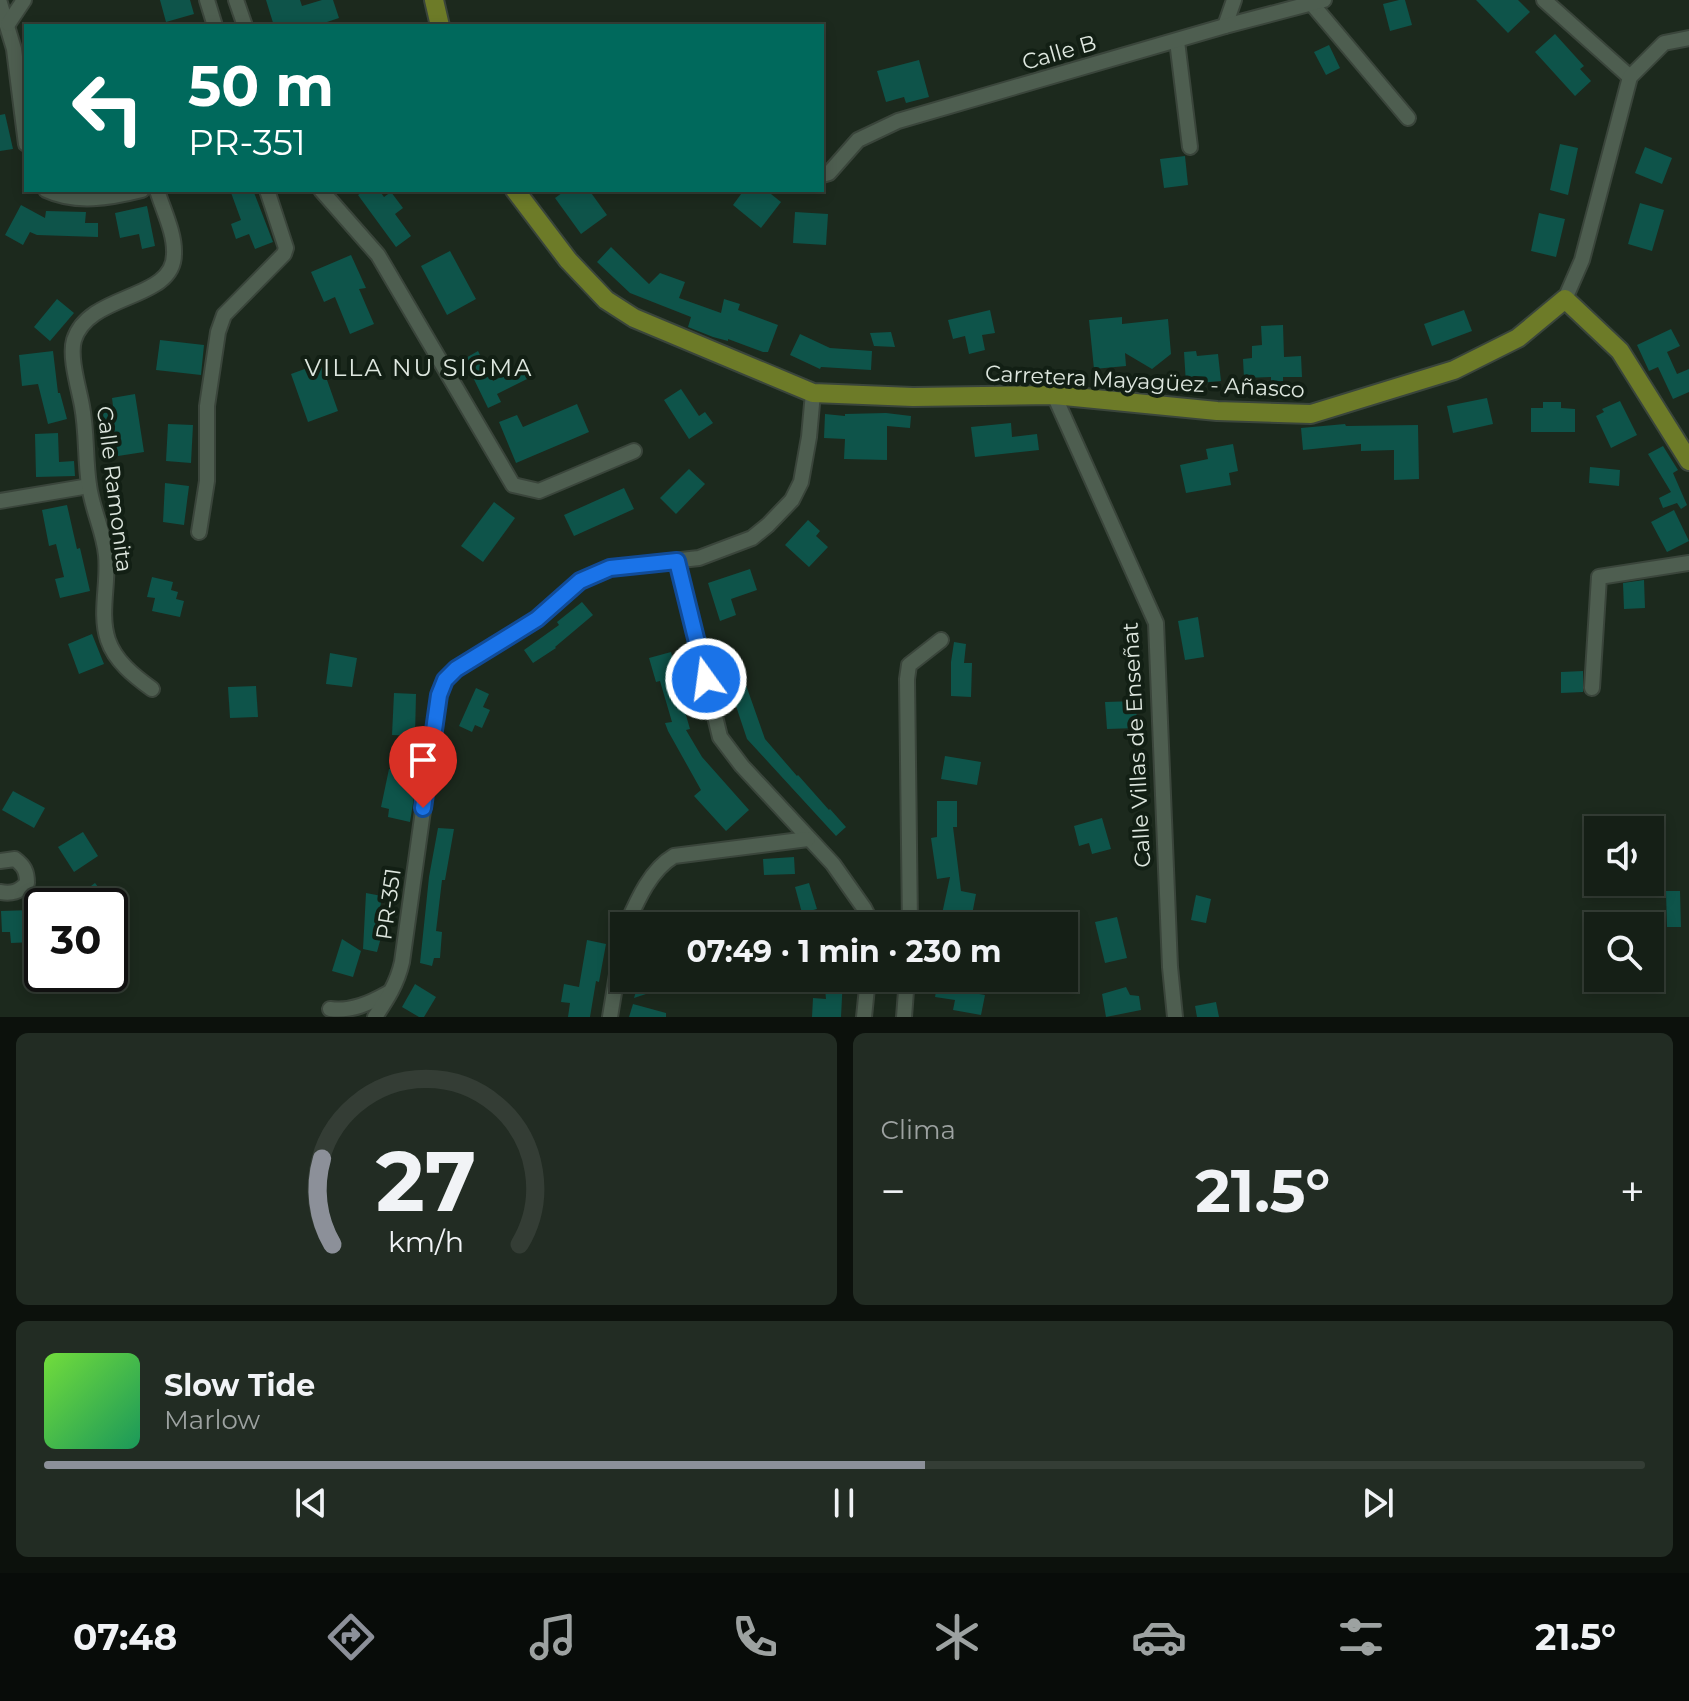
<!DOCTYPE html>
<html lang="es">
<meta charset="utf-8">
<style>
:root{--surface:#151f16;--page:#222c23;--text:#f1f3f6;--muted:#9da2a1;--line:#343d35;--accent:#8c9099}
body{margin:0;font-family:Montserrat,sans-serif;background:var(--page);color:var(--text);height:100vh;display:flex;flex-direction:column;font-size:30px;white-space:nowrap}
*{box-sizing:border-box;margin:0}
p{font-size:26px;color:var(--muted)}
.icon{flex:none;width:44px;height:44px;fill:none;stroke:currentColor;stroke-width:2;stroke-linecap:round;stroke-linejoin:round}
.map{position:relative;height:1017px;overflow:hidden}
.drawer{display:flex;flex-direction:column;gap:16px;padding:16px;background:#0c110c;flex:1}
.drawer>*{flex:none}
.banner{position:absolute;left:24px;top:24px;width:800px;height:168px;border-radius:0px;box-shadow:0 4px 12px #0003,0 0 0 2px var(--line);background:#00695c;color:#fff;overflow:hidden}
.buttons{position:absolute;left:1584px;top:816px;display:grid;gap:16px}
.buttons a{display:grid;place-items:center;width:80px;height:80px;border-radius:0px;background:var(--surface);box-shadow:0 4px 12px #0003,0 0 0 2px var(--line);font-size:40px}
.speed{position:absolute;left:24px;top:888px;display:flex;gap:16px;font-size:40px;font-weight:700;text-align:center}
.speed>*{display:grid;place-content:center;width:104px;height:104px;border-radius:50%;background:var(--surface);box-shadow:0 4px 12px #0003,0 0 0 2px var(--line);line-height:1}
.speed .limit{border:4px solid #111;border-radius:12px;background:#fff;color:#111}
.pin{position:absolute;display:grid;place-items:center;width:68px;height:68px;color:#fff;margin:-82px -34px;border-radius:50% 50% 50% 0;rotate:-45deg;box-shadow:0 0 8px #0007}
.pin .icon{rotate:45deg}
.me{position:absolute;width:88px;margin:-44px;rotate:346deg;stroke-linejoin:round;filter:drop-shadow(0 0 6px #0008)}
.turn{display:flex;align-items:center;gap:28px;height:168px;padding:0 32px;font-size:36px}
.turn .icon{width:104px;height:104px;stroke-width:2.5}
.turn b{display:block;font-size:56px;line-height:68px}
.big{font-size:60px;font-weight:700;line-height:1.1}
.drawer .tile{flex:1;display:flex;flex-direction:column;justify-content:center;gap:12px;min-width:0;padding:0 28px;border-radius:12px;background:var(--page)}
.drawer .dial{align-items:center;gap:0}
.dial svg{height:208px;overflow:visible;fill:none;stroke:var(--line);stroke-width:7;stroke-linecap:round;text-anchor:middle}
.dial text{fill:var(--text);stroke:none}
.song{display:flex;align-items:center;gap:24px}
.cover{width:96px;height:96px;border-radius:12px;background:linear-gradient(135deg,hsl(100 70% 55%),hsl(150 70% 35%))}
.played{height:8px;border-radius:4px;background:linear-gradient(90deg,var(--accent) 55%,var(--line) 55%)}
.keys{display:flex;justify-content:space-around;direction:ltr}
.heat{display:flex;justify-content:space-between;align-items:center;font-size:44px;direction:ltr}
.drawer .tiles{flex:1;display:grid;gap:16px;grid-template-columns:1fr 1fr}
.tile:last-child{grid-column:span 2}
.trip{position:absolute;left:610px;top:912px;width:468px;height:80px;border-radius:0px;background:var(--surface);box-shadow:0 4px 12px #0003,0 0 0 2px var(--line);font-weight:700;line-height:80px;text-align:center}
.menu{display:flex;height:128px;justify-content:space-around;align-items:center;background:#080c09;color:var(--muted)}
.menu .icon{width:56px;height:56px}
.menu .active{color:var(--accent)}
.menu b{font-size:36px;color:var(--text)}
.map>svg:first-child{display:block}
</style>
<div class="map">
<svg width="1689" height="1017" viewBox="0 0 1689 1017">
<rect width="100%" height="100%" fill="#1c291d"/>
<!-- building -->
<g fill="#0e544a">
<polygon points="160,0 190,0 194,14 166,22"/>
<polygon points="266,0 300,0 302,6 322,0 333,0 339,18 315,26 274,26"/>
<polygon points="1399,0 1405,0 1412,25 1390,31 1383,4"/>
<polygon points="1476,0 1518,0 1530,12 1508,33"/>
<polygon points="1555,34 1584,66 1580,69 1591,81 1575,96 1535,52"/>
<polygon points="1329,45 1340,68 1326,75 1314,52"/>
<polygon points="919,60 929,97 906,103 904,97 886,102 877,71"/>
<polygon points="5,114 13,149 0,151 0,115"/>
<polygon points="1560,144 1578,148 1568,195 1550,190"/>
<polygon points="1645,147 1672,158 1662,184 1635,173"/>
<polygon points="1185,156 1188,185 1164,188 1160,159"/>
<polygon points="230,190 253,190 273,242 255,249 249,234 236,239 231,224 241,220"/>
<polygon points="365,190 379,190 384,197 391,192 403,208 395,214 411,236 396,247 358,195"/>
<polygon points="566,190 589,190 607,215 581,234 555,198"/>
<polygon points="744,190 766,190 781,202 761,228 733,205"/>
<polygon points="1640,203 1664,210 1652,251 1628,244"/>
<polygon points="21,205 45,218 46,211 86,212 85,223 98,223 98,237 37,235 30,232 23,245 5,235"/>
<polygon points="147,206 155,246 142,249 139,234 120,238 115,213"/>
<polygon points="795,212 828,214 826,245 793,243"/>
<polygon points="1539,213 1565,219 1556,257 1531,251"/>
<polygon points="611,247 649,284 660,273 685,282 679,298 721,313 724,299 740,304 738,310 778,325 768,352 763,352 728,339 728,341 713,337 688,327 691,317 630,293 597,262"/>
<polygon points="450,251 476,299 447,315 421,266"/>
<polygon points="351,255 366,288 359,289 374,324 350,334 335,297 324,302 311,272"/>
<polygon points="57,299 74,313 50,341 34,327"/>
<polygon points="990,310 995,333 982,335 985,350 969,354 965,336 953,339 948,320"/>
<polygon points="1464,310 1472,331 1432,346 1424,324"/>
<polygon points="1122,317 1122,324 1168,319 1171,354 1152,369 1125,353 1126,366 1094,369 1089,320"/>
<polygon points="1283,325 1284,357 1301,356 1302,377 1283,377 1283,381 1271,381 1271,377 1244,378 1243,359 1252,358 1252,346 1262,345 1261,326"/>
<polygon points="1671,329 1680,346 1667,352 1677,374 1689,369 1689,392 1673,399 1658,367 1649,371 1637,345"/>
<polygon points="891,332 895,347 874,346 870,333"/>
<polygon points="800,334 830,348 872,351 871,370 821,367 820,369 790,355"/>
<polygon points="160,340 204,345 201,375 156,370"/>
<polygon points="53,351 58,393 60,393 67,419 48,424 38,384 22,386 19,355"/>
<polygon points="478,351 493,381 521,367 527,379 497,394 501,402 488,408 464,359"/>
<polygon points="1196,351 1197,356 1218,354 1221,381 1186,384 1184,352"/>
<polygon points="321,363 338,411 308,422 291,374"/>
<polygon points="681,389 699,416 705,412 713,423 689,439 664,400"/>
<polygon points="135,394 144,452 118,456 114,431 100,433 97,408 113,406 112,398"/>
<polygon points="1487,398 1493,424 1453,433 1447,406"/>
<polygon points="1620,401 1637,435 1611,448 1596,416 1604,412 1602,409"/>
<polygon points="1543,402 1561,402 1561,408 1575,409 1575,432 1531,432 1531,408 1543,408"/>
<polygon points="577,404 589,432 516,463 499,422 517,415 523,427"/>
<polygon points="886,413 911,416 910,428 887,426 887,460 844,459 845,439 824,438 825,414 845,416 845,414"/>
<polygon points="1011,423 1012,437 1037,434 1039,450 975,457 971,427"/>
<polygon points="168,424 193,425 191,463 166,461"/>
<polygon points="1345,424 1346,426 1418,425 1419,479 1394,480 1394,450 1361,451 1361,444 1303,450 1301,428"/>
<polygon points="58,433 59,462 74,461 75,476 36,477 35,434"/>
<polygon points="1233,444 1238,471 1229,473 1231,485 1186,493 1180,465 1208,459 1206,449"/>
<polygon points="1663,446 1678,470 1673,473 1687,505 1681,509 1677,503 1663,508 1659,498 1671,492 1648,454"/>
<polygon points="1590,467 1620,470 1619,486 1589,483"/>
<polygon points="689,469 705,484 676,514 660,498"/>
<polygon points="165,483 189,486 184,525 163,522"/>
<polygon points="624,488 634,509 574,536 564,515"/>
<polygon points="494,502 515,518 483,562 461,546"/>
<polygon points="67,505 77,549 80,548 90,591 60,598 55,579 64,577 56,544 49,546 42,510"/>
<polygon points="1674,510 1689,541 1667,552 1651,522"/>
<polygon points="808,520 820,531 816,536 828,547 809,567 785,545"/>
<polygon points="750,569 757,590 731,599 736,615 720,621 708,583"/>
<polygon points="152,577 173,582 171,590 178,592 176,599 184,601 180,617 152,611 155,598 147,597"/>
<polygon points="1644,580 1645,608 1624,609 1623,583"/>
<polygon points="582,602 593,615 555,647 556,648 533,663 524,650 559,625 557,622"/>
<polygon points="1198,617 1204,657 1185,660 1178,621"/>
<polygon points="92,634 104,664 79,674 68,644"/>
<polygon points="954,642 966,644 964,663 972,663 971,697 951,696 951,662"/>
<polygon points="671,652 678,677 675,677 690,729 686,730 702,757 749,810 726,831 694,796 701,790 668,731 665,723 672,722 660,681 656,682 649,658"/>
<polygon points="330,653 357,658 352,687 326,684"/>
<polygon points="740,668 765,739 797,776 798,775 829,810 830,809 846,827 836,836 747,739 725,673"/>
<polygon points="1583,671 1583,692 1561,693 1561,672"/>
<polygon points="256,686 258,717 230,718 228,687"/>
<polygon points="476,688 489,694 483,707 490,710 482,728 475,725 472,732 459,726"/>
<polygon points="394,693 416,694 415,736 392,735"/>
<polygon points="1136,701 1137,728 1107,729 1105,702"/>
<polygon points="945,756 981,762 977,785 941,779"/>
<polygon points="406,764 419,766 410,822 388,817 389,809 381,807 389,769 405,772"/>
<polygon points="13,791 45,808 34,828 2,810"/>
<polygon points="937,801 957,801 957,827 953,827 961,891 976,894 971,920 942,914 950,877 937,879 931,838 937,837"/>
<polygon points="1102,818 1111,849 1092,854 1089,843 1079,846 1074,826"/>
<polygon points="438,828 454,829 445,880 442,880 436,931 442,932 440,958 434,958 432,966 420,963 429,877"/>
<polygon points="83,832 98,856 74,872 58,847"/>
<polygon points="794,857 795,874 764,875 763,859"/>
<polygon points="95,883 113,906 64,906"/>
<polygon points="809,883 817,909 802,913 795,887"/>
<polygon points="1666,891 1680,891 1681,927 1667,927"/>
<polygon points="366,893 382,896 379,914 391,915 389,930 383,930 377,952 363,949"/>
<polygon points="1196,895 1211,899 1206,923 1191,920"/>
<polygon points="32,910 34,942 11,943 10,932 2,932 1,911"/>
<polygon points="1117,917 1127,958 1105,963 1095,922"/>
<polygon points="342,939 361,951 353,977 332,971"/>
<polygon points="587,940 606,944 599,982 596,981 590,1017 568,1017 570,1003 561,1002 564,984 579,987"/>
<polygon points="627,978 659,978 658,990 634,998 637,988 626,984"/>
<polygon points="824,978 843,978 841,1017 812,1017 813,998 826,999"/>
<polygon points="938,980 975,987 974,993 985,995 981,1015 953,1010 955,1000 935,997"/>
<polygon points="415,984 436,997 424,1017 419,1017 402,1007"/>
<polygon points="1126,987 1130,995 1139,996 1141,1010 1106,1017 1102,994"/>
<polygon points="1216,1002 1219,1017 1197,1017 1195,1006"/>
<polygon points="633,1004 666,1013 666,1017 629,1017"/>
</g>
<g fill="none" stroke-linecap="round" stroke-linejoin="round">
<defs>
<g id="minor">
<polyline points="207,0 215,26"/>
<polyline points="236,0 245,26"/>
<polyline points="1544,0 1630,77"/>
<polyline points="0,3 14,49 26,144"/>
<polyline points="1312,4 1408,118"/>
<polyline points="8,24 24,0"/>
<polyline points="1225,26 1234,0"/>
<polyline points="1177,41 1190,147"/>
<polyline points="822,175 829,173 858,140 898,121 1225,26 1324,0"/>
<path d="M46,190C76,204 110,198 142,190"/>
<polyline points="321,190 378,255 513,485 539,491 634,451"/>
<polyline points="1565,299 1582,260 1630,77 1664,43 1689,38"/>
<polyline points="1054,395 1156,623 1170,967 1175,1017"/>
<polyline points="0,501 89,486"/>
<polyline points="199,532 207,481 207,406 218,332 224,315 284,254 286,248 267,190"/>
<polyline points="677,561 720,737 742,766 833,864 864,908 873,926"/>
<polyline points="1592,688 1599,577 1689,563"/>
<path d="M152,689C134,676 115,661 108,640C99,613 109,583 106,555C104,532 92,509 89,485C85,459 87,432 82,406C79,389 69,357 74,340C89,292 174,301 174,254C175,233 163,210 157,190"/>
<path d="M0,861L15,859C24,866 27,871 27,883C19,892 12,894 0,892"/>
<path d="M626,926C637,901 650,870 674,856L808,839"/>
<polyline points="910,926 907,679 909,665 941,640"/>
<path d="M330,1009C351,1012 370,1003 388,993"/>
<path d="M375,1017C387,999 397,984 402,962L439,695L445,680L456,669L537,619L580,581L610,568L699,558L752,538L768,525L792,500L801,482L809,437L813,393"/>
<polyline points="610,1017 624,932"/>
<polyline points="864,1017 868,978"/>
<polyline points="904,1017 907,978"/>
</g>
<g id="major">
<polyline points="434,0 440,26"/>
<polyline points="515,190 568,260 606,300 634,318 813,393 913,397 1054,395 1217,411 1311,414 1454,370 1518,338 1565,299 1620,351 1689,461"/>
</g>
</defs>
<!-- minor casing -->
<use href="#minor" stroke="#3a453b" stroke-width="18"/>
<!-- major casing -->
<use href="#major" stroke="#3a453b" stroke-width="22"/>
<!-- minor -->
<use href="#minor" stroke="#4e5e50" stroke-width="14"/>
<!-- major -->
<use href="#major" stroke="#6d7b28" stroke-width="18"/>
</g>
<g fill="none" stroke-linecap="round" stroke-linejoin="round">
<defs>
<polyline id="route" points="423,808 439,695 445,680 456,669 537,619 580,581 610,568 677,561 706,679"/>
</defs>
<!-- route casing -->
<use href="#route" stroke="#114b97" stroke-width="20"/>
<!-- route -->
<use href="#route" stroke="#1a73e8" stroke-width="14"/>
</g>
<g text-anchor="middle" stroke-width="8" stroke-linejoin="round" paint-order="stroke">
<!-- street labels -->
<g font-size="22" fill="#dee7df" stroke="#121f14">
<text transform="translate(1059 52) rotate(-16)" y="8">Calle B</text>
<text transform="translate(1145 381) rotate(3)" y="8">Carretera Mayagüez - Añasco</text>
<text transform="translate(115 489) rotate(83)" y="8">Calle Ramonita</text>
<text transform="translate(1136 745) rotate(-93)" y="8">Calle Villas de Enseñat</text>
<text transform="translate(388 904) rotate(-82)" y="8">PR-351</text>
</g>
<!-- neighbourhood labels -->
<g font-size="24" letter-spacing="2" fill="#dee7df" stroke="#121f14">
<text x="419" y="376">VILLA NU SIGMA</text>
</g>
</g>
</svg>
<div class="buttons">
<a><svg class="icon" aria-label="sound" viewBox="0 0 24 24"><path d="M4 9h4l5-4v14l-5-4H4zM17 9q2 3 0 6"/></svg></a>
<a><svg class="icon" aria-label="search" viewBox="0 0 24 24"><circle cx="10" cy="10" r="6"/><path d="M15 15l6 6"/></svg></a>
</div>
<div class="speed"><div class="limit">30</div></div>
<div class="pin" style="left:423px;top:808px;background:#d93025"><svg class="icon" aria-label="arrive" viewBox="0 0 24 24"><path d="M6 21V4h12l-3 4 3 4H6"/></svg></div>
<svg class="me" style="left:706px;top:679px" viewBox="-20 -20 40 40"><circle r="17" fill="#1a73e8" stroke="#fff" stroke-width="3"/><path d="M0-11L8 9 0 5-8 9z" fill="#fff"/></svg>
<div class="trip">07:49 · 1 min · 230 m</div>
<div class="banner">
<div class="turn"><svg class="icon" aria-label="left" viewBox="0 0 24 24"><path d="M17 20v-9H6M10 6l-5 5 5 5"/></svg><div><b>50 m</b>PR-351</div></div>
</div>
</div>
<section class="drawer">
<div class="tiles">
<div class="tile dial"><svg viewBox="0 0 100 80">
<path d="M14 69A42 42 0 1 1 86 69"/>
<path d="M14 69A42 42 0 0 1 10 36" stroke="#8c9099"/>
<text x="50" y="56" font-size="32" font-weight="700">27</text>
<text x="50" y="72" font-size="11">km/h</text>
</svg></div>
<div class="tile"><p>Clima</p>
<div class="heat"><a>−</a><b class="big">21.5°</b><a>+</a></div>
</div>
<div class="tile">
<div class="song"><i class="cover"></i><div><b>Slow Tide</b><p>Marlow</p></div></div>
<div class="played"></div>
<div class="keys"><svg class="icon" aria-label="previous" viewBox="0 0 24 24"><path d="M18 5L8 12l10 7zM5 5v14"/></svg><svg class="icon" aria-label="pause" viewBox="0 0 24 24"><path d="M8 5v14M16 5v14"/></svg><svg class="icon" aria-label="next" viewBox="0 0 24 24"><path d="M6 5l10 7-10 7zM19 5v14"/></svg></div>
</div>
</div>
</section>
<nav class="menu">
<b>07:48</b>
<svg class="icon active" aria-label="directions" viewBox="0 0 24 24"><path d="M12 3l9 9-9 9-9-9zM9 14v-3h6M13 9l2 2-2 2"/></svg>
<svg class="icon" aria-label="music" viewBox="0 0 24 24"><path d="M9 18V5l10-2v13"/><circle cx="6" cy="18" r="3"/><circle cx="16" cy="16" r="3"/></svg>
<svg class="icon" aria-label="phone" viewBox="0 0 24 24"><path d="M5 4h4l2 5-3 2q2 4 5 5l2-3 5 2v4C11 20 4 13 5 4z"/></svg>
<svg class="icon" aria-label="climate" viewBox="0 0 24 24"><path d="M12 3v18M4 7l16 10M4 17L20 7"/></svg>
<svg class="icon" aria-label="car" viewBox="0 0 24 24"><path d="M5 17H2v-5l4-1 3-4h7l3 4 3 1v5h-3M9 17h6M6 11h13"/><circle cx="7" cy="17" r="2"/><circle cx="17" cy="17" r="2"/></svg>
<svg class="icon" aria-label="filters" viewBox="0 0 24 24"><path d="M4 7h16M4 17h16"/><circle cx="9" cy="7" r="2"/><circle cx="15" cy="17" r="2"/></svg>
<b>21.5°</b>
</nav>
